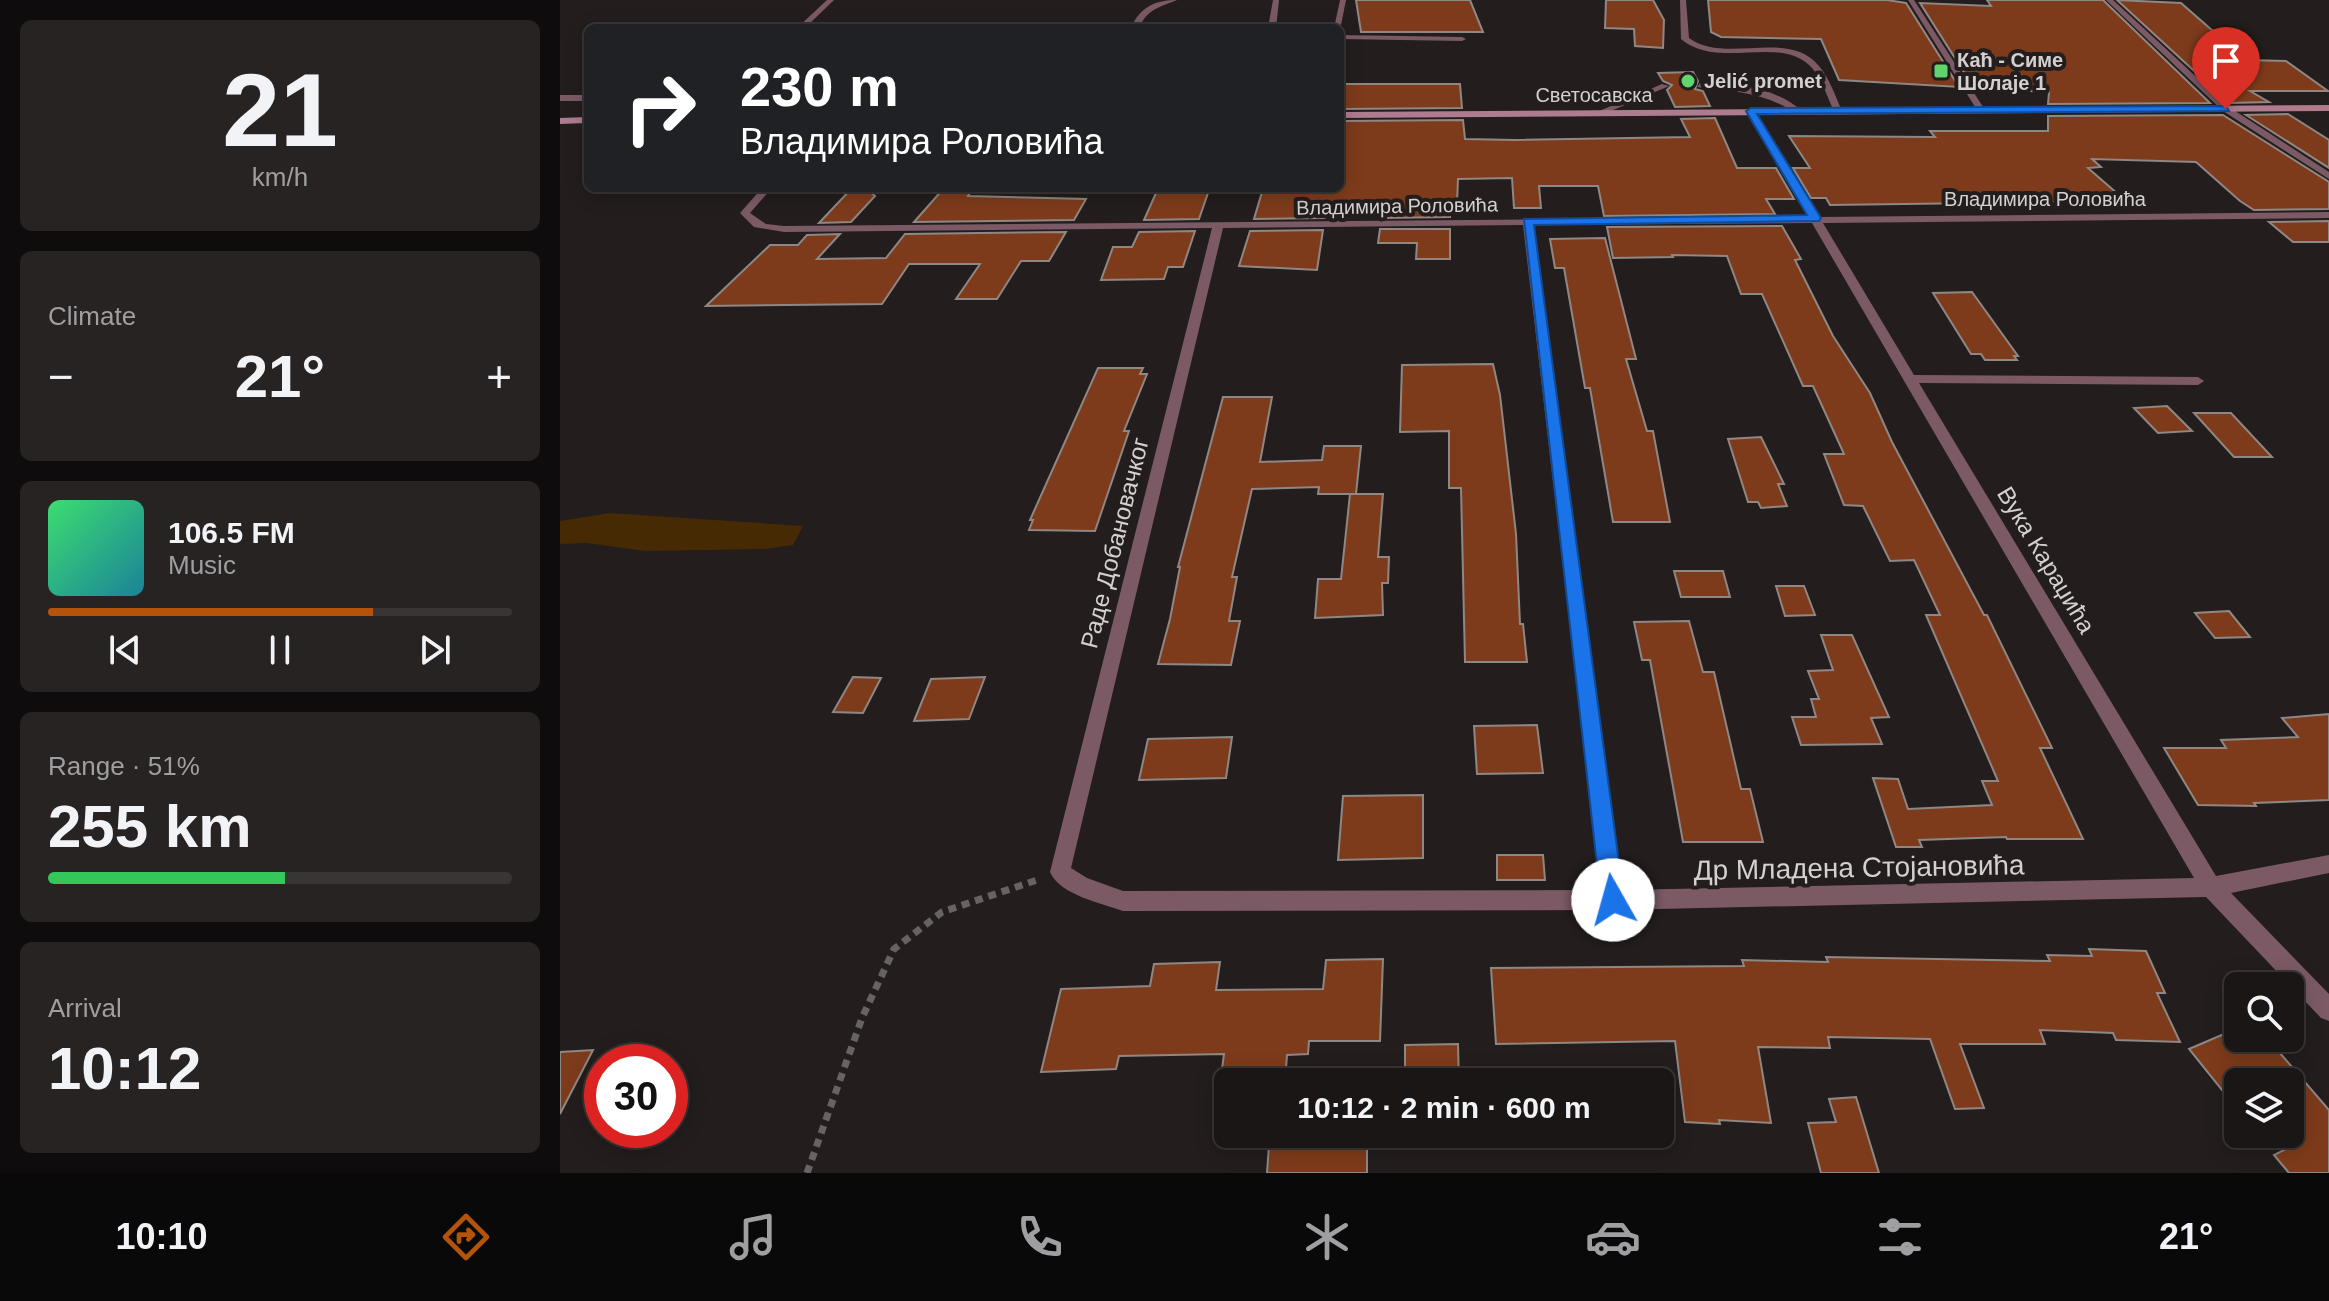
<!DOCTYPE html>
<meta charset="utf-8">
<style>
:root{--surface:#1a1616;--page:#272323;--text:#f1f3f6;--muted:#9f9fa1;--line:#383535;--accent:#b45309}
body{margin:0;font-family:Arial,sans-serif;background:var(--page);color:var(--text);height:100vh;display:flex;flex-direction:column;font-size:30px;white-space:nowrap}
*{box-sizing:border-box;margin:0}
p{font-size:26px;color:var(--muted)}
.icon{flex:none;width:44px;height:44px;fill:none;stroke:currentColor;stroke-width:2;stroke-linecap:round;stroke-linejoin:round}
.map{position:relative;flex:1;overflow:hidden}
.sheet{display:flex;flex-direction:column;gap:20px;padding:20px;background:#0e0c0c;width:560px}
.sheet>*{flex:none}
.banner{position:absolute;left:24px;top:24px;width:760px;height:168px;border-radius:12px;box-shadow:0 4px 20px #0003,0 0 0 2px var(--line);background:#202124;color:#fff;overflow:hidden}
.buttons{position:absolute;left:1664px;top:972px;display:grid;gap:16px}
.buttons a{display:grid;place-items:center;width:80px;height:80px;border-radius:12px;background:var(--surface);box-shadow:0 4px 20px #0003,0 0 0 2px var(--line);font-size:40px}
.speed{position:absolute;left:24px;top:1044px;display:flex;gap:16px;font-size:40px;font-weight:700;text-align:center}
.speed>*{display:grid;place-content:center;width:104px;height:104px;border-radius:50%;background:var(--surface);box-shadow:0 4px 20px #0003,0 0 0 2px var(--line);line-height:1}
.speed .limit{border:12px solid #d22;background:#fff;color:#111}
.pin{position:absolute;display:grid;place-items:center;width:68px;height:68px;color:#fff;margin:-82px -34px;border-radius:50% 50% 50% 0;rotate:-45deg;box-shadow:0 0 8px #0007}
.pin .icon{rotate:45deg}
.me{position:absolute;width:88px;margin:-44px;rotate:353deg;stroke-linejoin:round;filter:drop-shadow(0 0 6px #0008)}
.turn{display:flex;align-items:center;gap:28px;height:168px;padding:0 24px;font-size:36px}
.turn .icon{width:104px;height:104px;stroke-width:2.5}
.turn b{display:block;font-size:56px;line-height:68px}
.big{font-size:60px;font-weight:600;line-height:1.1}
.sheet .tile{flex:1;display:flex;flex-direction:column;justify-content:center;gap:12px;min-width:0;padding:0 28px;border-radius:12px;background:var(--page)}
.sheet .dial{align-items:center;gap:0}
.dial b{font-size:104px;line-height:1}
.song{display:flex;align-items:center;gap:24px}
.cover{width:96px;height:96px;border-radius:12px;background:linear-gradient(135deg,hsl(140 70% 55%),hsl(190 70% 35%))}
.played{height:8px;border-radius:4px;background:linear-gradient(90deg,var(--accent) 70%,var(--line) 70%)}
.keys{display:flex;justify-content:space-around;direction:ltr}
.heat{display:flex;justify-content:space-between;align-items:center;font-size:44px;direction:ltr}
.charge{height:12px;border-radius:6px;background:linear-gradient(90deg,#34c759 51%,var(--line) 0)}
.trip{position:absolute;left:654px;top:1068px;width:460px;height:80px;border-radius:12px;background:var(--surface);box-shadow:0 4px 20px #0003,0 0 0 2px var(--line);font-weight:600;line-height:80px;text-align:center}
.tab-bar{display:flex;height:128px;justify-content:space-around;align-items:center;background:#0a0909;color:var(--muted)}
.tab-bar .icon{width:56px;height:56px}
.tab-bar .on{color:var(--accent)}
.tab-bar b{font-size:36px;color:var(--text)}
main{display:flex;flex:1;min-height:0}
.map>svg:first-child{display:block}
</style>
<main>
<section class="sheet">
<div class="tile dial"><b>21</b><p>km/h</p></div>
<div class="tile"><p>Climate</p>
<div class="heat"><a>−</a><b class="big">21°</b><a>+</a></div>
</div>
<div class="tile">
<div class="song"><i class="cover"></i><div><b>106.5 FM</b><p>Music</p></div></div>
<div class="played"></div>
<div class="keys"><svg class="icon" aria-label="previous" viewBox="0 0 24 24"><path d="M18 5L8 12l10 7zM5 5v14"/></svg><svg class="icon" aria-label="pause" viewBox="0 0 24 24"><path d="M8 5v14M16 5v14"/></svg><svg class="icon" aria-label="next" viewBox="0 0 24 24"><path d="M6 5l10 7-10 7zM19 5v14"/></svg></div>
</div>
<div class="tile"><p>Range · 51%</p><b class="big">255 km</b><div class="charge"></div></div>
<div class="tile"><p>Arrival</p><b class="big">10:12</b></div>
</section>
<div class="map">
<svg width="1769" height="1173" viewBox="0 0 1769 1173">
<rect width="100%" height="100%" fill="#231d1d"/>
<!-- green -->
<polygon fill="#452a03" points="50,513 243,526 233,545 206,549 85,551 27,543 0,544 0,521"/>
<!-- building -->
<g fill="#7e3b1b" stroke="#8e8784" stroke-width="2">
<polygon points="796,0 910,0 923,32 801,32"/>
<polygon points="1046,0 1093,0 1104,20 1103,48 1075,46 1074,29 1045,28"/>
<polygon points="1148,0 1327,0 1346,3 1399,87 1279,80 1261,39 1161,37 1151,32"/>
<polygon points="1427,0 1543,0 1650,103 1488,104 1489,92 1414,88 1360,3 1431,6"/>
<polygon points="1557,0 1621,3 1686,60 1726,61 1768,91 1690,91 1709,102 1669,103"/>
<polygon points="1133,72 1138,81 1135,89 1143,91 1150,106 1115,107 1107,90 1112,85 1103,81 1098,73"/>
<polygon points="780,84 900,84 902,108 780,109"/>
<polygon points="1728,114 1769,140 1769,168 1686,115"/>
<polygon points="1663,115 1769,182 1769,209 1694,210 1680,201 1636,162 1532,159 1541,167 1528,168 1566,201 1270,205 1266,198 1251,198 1233,168 1250,168 1229,136 1375,137 1370,131 1488,131 1488,116"/>
<polygon points="1155,118 1177,168 1216,168 1234,199 1206,199 1215,214 1044,216 1038,186 979,186 981,208 954,208 952,178 898,179 897,204 890,204 890,217 822,218 824,211 766,212 765,218 694,219 702,192 730,192 730,188 780,188 780,121 903,120 905,139 955,140 1130,137 1121,119"/>
<polygon points="292,188 306,188 315,196 291,222 259,223"/>
<polygon points="384,188 413,188 408,196 526,199 514,220 354,222"/>
<polygon points="596,193 648,193 639,219 584,220"/>
<polygon points="1769,221 1769,242 1733,242 1709,222"/>
<polygon points="1222,226 1241,259 1235,260 1273,336 1310,393 1332,442 1424,615 1427,615 1492,748 1480,748 1523,839 1447,839 1446,837 1359,840 1362,847 1336,847 1313,778 1338,779 1348,809 1432,805 1422,781 1438,781 1366,615 1380,615 1354,560 1330,561 1303,506 1284,505 1264,454 1284,454 1253,386 1243,386 1202,294 1181,294 1167,256 1112,255 1113,257 1053,258 1047,227"/>
<polygon points="820,229 890,229 890,259 856,259 857,243 818,243"/>
<polygon points="763,230 757,270 679,266 690,231"/>
<polygon points="635,231 623,267 608,267 604,279 541,280 553,247 572,247 579,232"/>
<polygon points="506,232 489,261 461,261 437,299 396,299 420,264 349,264 322,304 146,306 210,245 238,245 247,235 280,234 257,259 326,258 345,234"/>
<polygon points="1045,238 1076,359 1066,359 1087,431 1093,431 1110,522 1053,522 1030,388 1025,388 1004,268 995,268 990,239"/>
<polygon points="1412,292 1458,356 1454,356 1457,360 1425,360 1421,354 1411,354 1373,293"/>
<polygon points="933,364 940,395 956,534 960,624 963,624 967,662 905,662 901,488 889,488 889,431 840,432 842,365"/>
<polygon points="538,368 583,368 580,374 587,374 564,431 569,431 535,531 469,530 473,520 470,520"/>
<polygon points="663,397 712,397 700,462 762,460 764,446 801,446 796,494 758,494 759,487 692,489 672,577 677,577 669,621 680,621 671,665 598,664 610,619 620,567 618,567"/>
<polygon points="1607,406 1632,431 1598,433 1574,408"/>
<polygon points="1634,413 1671,413 1712,457 1674,457"/>
<polygon points="1201,437 1224,484 1218,484 1227,506 1201,508 1198,502 1188,502 1168,439"/>
<polygon points="790,494 823,494 818,557 829,557 828,583 822,583 823,615 755,618 758,579 781,579"/>
<polygon points="1114,571 1163,571 1170,597 1121,597"/>
<polygon points="1216,586 1244,586 1255,615 1225,616"/>
<polygon points="1669,611 1690,637 1655,638 1635,613"/>
<polygon points="1129,621 1143,672 1154,672 1181,789 1190,789 1203,842 1123,842 1090,660 1082,660 1074,622"/>
<polygon points="1261,635 1292,635 1329,717 1311,718 1322,744 1241,745 1232,717 1256,717 1251,699 1259,699 1248,671 1273,670"/>
<polygon points="293,677 321,678 303,713 273,712"/>
<polygon points="425,677 409,719 354,721 371,679"/>
<polygon points="1769,714 1769,800 1694,803 1696,806 1638,805 1604,748 1666,748 1661,740 1738,737 1722,718"/>
<polygon points="977,725 983,773 917,774 914,726"/>
<polygon points="672,737 666,778 579,780 588,739"/>
<polygon points="863,795 863,858 778,860 783,796"/>
<polygon points="937,855 983,855 985,880 937,880"/>
<polygon points="1529,949 1586,951 1605,993 1597,993 1620,1042 1556,1040 1553,1033 1480,1030 1485,1044 1400,1044 1424,1108 1395,1109 1370,1039 1268,1037 1270,1048 1198,1047 1211,1123 1159,1120 1160,1124 1125,1122 1115,1041 936,1044 931,968 1184,966 1182,960 1268,962 1266,957 1490,961 1487,955 1532,956"/>
<polygon points="823,959 820,1041 749,1041 748,1054 727,1055 726,1068 662,1069 664,1054 559,1056 556,1069 481,1072 501,989 590,986 594,964 660,962 656,990 763,989 766,960"/>
<polygon points="1678,1028 1678,1038 1707,1038 1769,1110 1769,1173 1729,1173 1714,1155 1730,1147 1730,1082 1678,1082 1678,1110 1629,1049"/>
<polygon points="898,1044 899,1082 845,1082 845,1045"/>
<polygon points="33,1050 0,1114 0,1052"/>
<polygon points="1296,1097 1319,1173 1261,1173 1248,1123 1276,1122 1269,1099"/>
<polygon points="807,1141 807,1173 707,1173 709,1145"/>
</g>
<g fill="none" stroke-linecap="round" stroke-linejoin="round">
<!-- path -->
<polyline stroke="#686363" stroke-width="7" stroke-dasharray="8 6" stroke-linecap="butt" points="247,1173 302,1018 334,949 382,912 480,879"/>
<!-- service -->
<g fill="#7b5a66" fill-rule="evenodd">
<polygon points="267,0 274,0 245,28 237,28"/>
<path d="M617,0C600,7 587,9 579,28H571C580,7 595,0 617,0Z"/>
<polygon points="713,0 719,0 716,28 708,28"/>
<polygon points="780,0 786,0 780,30 774,28"/>
<polygon points="780,35 902,37 906,39 902,41 780,39"/>
<path d="M1140,83C1175,83 1215,87 1242,111L1235,113C1204,92 1173,91 1137,87Z"/>
<polygon points="1102,84 1109,86 1044,114 1037,112"/>
<rect x="0" y="95" width="28" height="6"/>
</g>
<!-- minor -->
<g fill="#7b5a66" fill-rule="evenodd">
<path d="M1120,0H1126L1129,38C1166,65 1228,28 1259,66C1270,79 1275,96 1282,111L1275,113C1267,98 1263,80 1252,68C1222,33 1158,71 1121,39Z"/>
<polygon points="1348,0 1354,0 1425,110 1424,112 1417,110"/>
<polygon points="1546,0 1553,0 1669,107 1769,172 1769,179 1663,111"/>
<path d="M1191,108L1195,111L1259,217L1769,212V218L1263,223L1354,375L1638,377L1644,381L1638,385L1359,383L1656,876L1769,855V873L1671,893L1769,994V1021L1761,1018L1646,897L1053,910L563,911C541,903 500,895 490,872L652,228L224,232L194,227L180,213L202,188H212L190,213L206,224L224,226L1248,217L1187,111ZM1252,223L1634,878L1062,890L974,225ZM963,225L1041,890L563,891L527,878L511,868L663,228Z"/>
</g>
<!-- secondary -->
<g fill="#af7b8f" fill-rule="evenodd">
<polygon points="1769,105 1769,111 780,118 780,112"/>
<polygon points="28,117 28,123 0,124 0,118"/>
</g>
</g>
<!-- route -->
<polygon fill="#1a73e8" stroke="#114b97" stroke-width="2" points="1666,106 1669,111 1197,114 1261,218 1259,221 974,225 1064,900 1061,908 1053,911 1044,908 1041,900 964,219 1247,215 1186,111 1191,108"/>
<!-- markers -->
<g fill="#5fd56b" stroke="#231d1d" stroke-width="3">
<rect x="1373" y="63" width="16" height="16" rx="4"/>
<circle cx="1128" cy="81" r="8"/>
</g>
<g text-anchor="middle" stroke-width="8" stroke-linejoin="round" paint-order="stroke">
<!-- far-poi labels -->
<g font-size="20" font-weight="bold" fill="#d4d0d0" stroke="#231d1d" text-anchor="start">
<text x="1397" y="67">Каћ - Симе<tspan x="1397" dy="23">Шолаје 1</tspan></text>
<text x="1144" y="88">Jelić promet</text>
</g>
<!-- far-street labels -->
<g font-size="20" fill="#d4d0d0" stroke="#231d1d">
<text x="1034" y="102">Светосавска</text>
<text x="1485" y="206">Владимира Роловића</text>
<text transform="translate(837 206) rotate(-1)" y="7">Владимира Роловића</text>
</g>
<!-- street labels -->
<g font-size="24" fill="#d4d0d0" stroke="#231d1d">
<text transform="translate(555 543) rotate(-76)" y="8">Раде Добановачког</text>
<text transform="translate(1486 560) rotate(59)" y="8">Вука Караџића</text>
</g>
<!-- near-street labels -->
<g font-size="28" fill="#d4d0d0" stroke="#231d1d">
<text transform="translate(1299 867) rotate(-1)" y="10">Др Младена Стојановића</text>
</g>
</g>
</svg>
<div class="buttons">
<a><svg class="icon" aria-label="search" viewBox="0 0 24 24"><circle cx="10" cy="10" r="6"/><path d="M15 15l6 6"/></svg></a>
<a><svg class="icon" aria-label="layers" viewBox="0 0 24 24"><path d="M12 4l9 5-9 5-9-5zM3 14l9 5 9-5"/></svg></a>
</div>
<div class="speed"><div class="limit">30</div></div>
<div class="pin" style="left:1666px;top:109px;background:#d93025"><svg class="icon" aria-label="arrive" viewBox="0 0 24 24"><path d="M6 21V4h12l-3 4 3 4H6"/></svg></div>
<svg class="me" style="left:1053px;top:900px" viewBox="-20 -20 40 40"><circle r="19" fill="#fff"/><path d="M0-13L10 11 0 6-10 11z" fill="#1a73e8"/></svg>
<div class="trip">10:12 · 2 min · 600 m</div>
<div class="banner">
<div class="turn"><svg class="icon" aria-label="right" viewBox="0 0 24 24"><path d="M7 20v-9h11M14 6l5 5-5 5"/></svg><div><b>230 m</b>Владимира Роловића</div></div>
</div>
</div>
</main>
<nav class="tab-bar">
<b>10:10</b>
<svg class="icon on" aria-label="directions" viewBox="0 0 24 24"><path d="M12 3l9 9-9 9-9-9zM9 14v-3h6M13 9l2 2-2 2"/></svg>
<svg class="icon" aria-label="music" viewBox="0 0 24 24"><path d="M9 18V5l10-2v13"/><circle cx="6" cy="18" r="3"/><circle cx="16" cy="16" r="3"/></svg>
<svg class="icon" aria-label="phone" viewBox="0 0 24 24"><path d="M5 4h4l2 5-3 2q2 4 5 5l2-3 5 2v4C11 20 4 13 5 4z"/></svg>
<svg class="icon" aria-label="climate" viewBox="0 0 24 24"><path d="M12 3v18M4 7l16 10M4 17L20 7"/></svg>
<svg class="icon" aria-label="car" viewBox="0 0 24 24"><path d="M5 17H2v-5l4-1 3-4h7l3 4 3 1v5h-3M9 17h6M6 11h13"/><circle cx="7" cy="17" r="2"/><circle cx="17" cy="17" r="2"/></svg>
<svg class="icon" aria-label="filters" viewBox="0 0 24 24"><path d="M4 7h16M4 17h16"/><circle cx="9" cy="7" r="2"/><circle cx="15" cy="17" r="2"/></svg>
<b>21°</b>
</nav>
